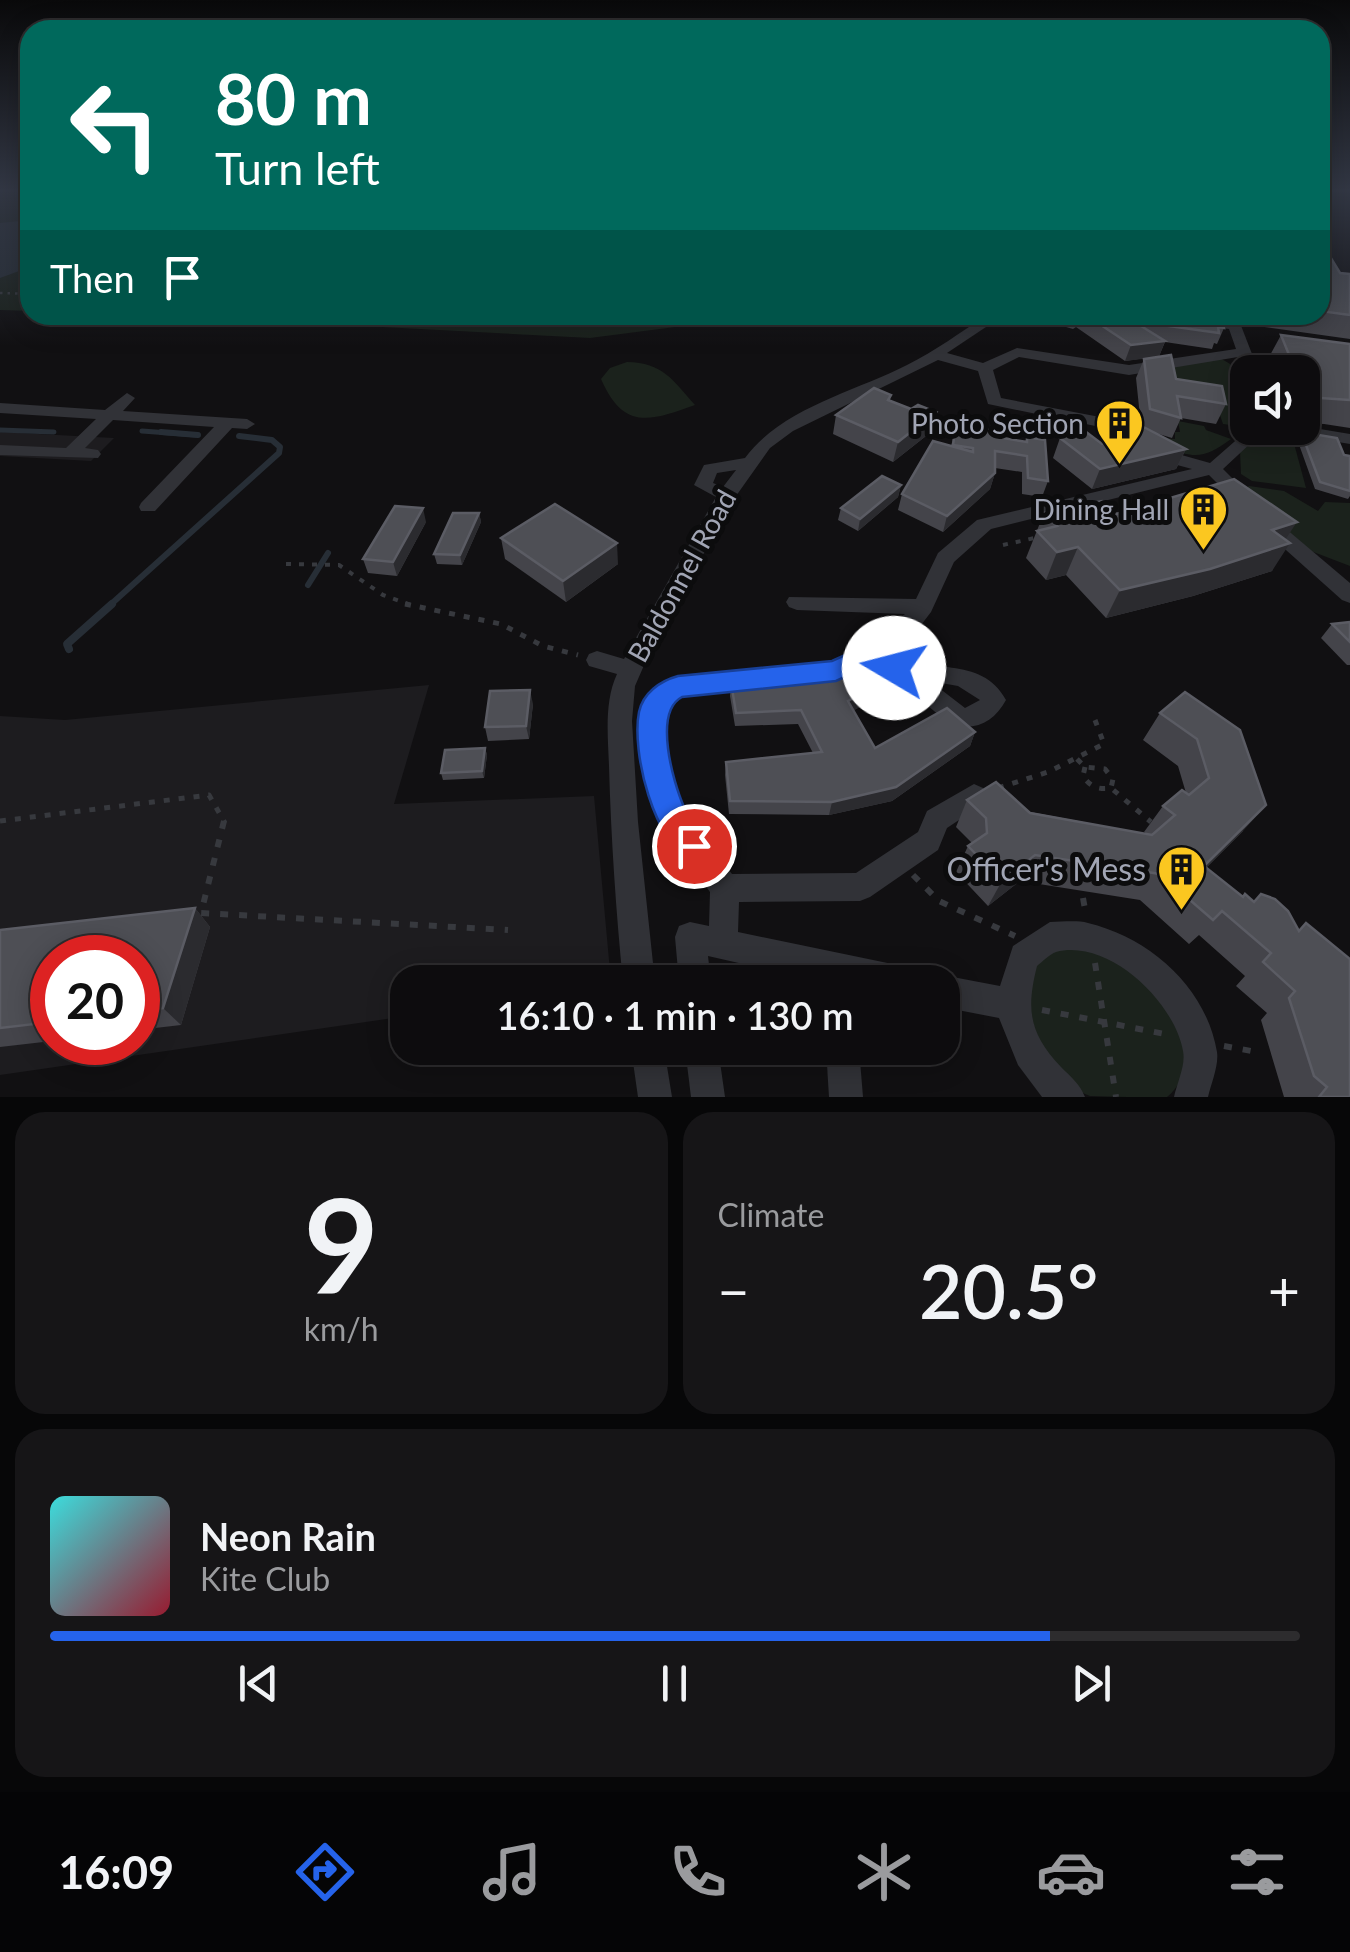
<!DOCTYPE html>
<meta charset="utf-8">
<style>
:root{--surface:#0d0c0e;--page:#161517;--text:#f1f3f6;--muted:#9a9b9e;--line:#2d2c2e;--accent:#2563eb}
body{margin:0;font-family:Lato,sans-serif;background:var(--page);color:var(--text);height:100vh;display:flex;flex-direction:column;font-size:38px;white-space:nowrap}
*{box-sizing:border-box;margin:0}
p{font-size:32px;color:var(--muted)}
.icon{flex:none;width:55px;height:55px;fill:none;stroke:currentColor;stroke-width:2;stroke-linecap:round;stroke-linejoin:round}
.map{position:relative;height:1097px;overflow:hidden}
.details{display:flex;flex-direction:column;gap:15px;padding:15px;background:#070708;flex:1}
.details>*{flex:none}
.hud{position:absolute;left:20px;top:20px;width:1310px;height:305px;border-radius:30px;box-shadow:0 5px 25px #0003,0 0 0 2px var(--line);background:#00695c;color:#fff;overflow:hidden}
.tools{position:absolute;left:1230px;top:355px;display:grid;gap:20px}
.tools a{display:grid;place-items:center;width:90px;height:90px;border-radius:20px;background:var(--surface);box-shadow:0 5px 25px #0003,0 0 0 2px var(--line);font-size:50px}
.speed{position:absolute;left:30px;top:935px;display:flex;gap:20px;font-size:50px;font-weight:700;text-align:center}
.speed>*{display:grid;place-content:center;width:130px;height:130px;border-radius:50%;background:var(--surface);box-shadow:0 5px 25px #0003,0 0 0 2px var(--line);line-height:1}
.speed .limit{border:15px solid #d22;background:#fff;color:#111}
.pin{position:absolute;display:grid;place-items:center;width:85px;height:85px;color:#fff;margin:-42px;border:5px solid #fff;border-radius:50%;box-shadow:0 2px 10px #0007}
.me{position:absolute;width:110px;margin:-55px;rotate:278deg;stroke-linejoin:round;filter:drop-shadow(0 0 8px #0008)}
.turn{display:flex;align-items:center;gap:35px;height:210px;padding:0 30px;font-size:45px}
.turn .icon{width:130px;height:130px;stroke-width:2.5}
.turn b{display:block;font-size:70px;line-height:85px}
.then{display:flex;align-items:center;height:95px;padding:0 30px;background:#0003;gap:20px;font-size:38px}
.big{font-size:75px;font-weight:600;line-height:1.1}
.details .card{flex:1;display:flex;flex-direction:column;justify-content:center;gap:15px;min-width:0;padding:0 35px;border-radius:30px;background:var(--page)}
.details .dial{align-items:center;gap:0}
.dial b{font-size:130px;line-height:1}
.song{display:flex;align-items:center;gap:30px}
.cover{width:120px;height:120px;border-radius:15px;background:linear-gradient(135deg,hsl(180 70% 55%),hsl(350 70% 35%))}
.played{height:10px;border-radius:5px;background:linear-gradient(90deg,var(--accent) 80%,var(--line) 80%)}
.keys{display:flex;justify-content:space-around;direction:ltr}
.heat{display:flex;justify-content:space-between;align-items:center;font-size:55px;direction:ltr}
.details .tiles{flex:1;display:grid;gap:15px;grid-template-columns:1fr 1fr}
.card:last-child{grid-column:span 2}
.trip{position:absolute;left:390px;top:965px;width:570px;height:100px;border-radius:30px;background:var(--surface);box-shadow:0 5px 25px #0003,0 0 0 2px var(--line);font-weight:600;line-height:100px;text-align:center}
.tabs{display:flex;height:160px;justify-content:space-around;align-items:center;background:#050506;color:var(--muted)}
.tabs .icon{width:70px;height:70px}
.tabs .current{color:var(--accent)}
.tabs b{font-size:45px;color:var(--text)}
.map>svg:first-child{display:block}
</style>
<div class="map">
<svg width="1350" height="1097" viewBox="0 0 1350 1097">
<rect width="100%" height="100%" fill="#111012"/>
<!-- built -->
<g fill="#1d1c1f" fill-rule="evenodd">
<polygon points="0,432 114,438 91,461 0,456"/>
<path d="M429,685L394,804L594,796L611,982H408L407,1016L0,1075V716L65,720ZM52,958H138V1042H52Z"/>
</g>
<!-- green -->
<g fill="#1b221c">
<polygon points="0,192 30,192 30,311 0,310"/>
<polygon points="157,315 767,315 590,338"/>
<path d="M1217,357C1251,371 1247,394 1247,427L1223,424L1216,403L1190,402L1166,367Z"/>
<path d="M627,362C663,363 672,379 695,405C650,421 624,431 601,379L610,368Z"/>
<path d="M1178,421L1204,426L1206,430L1231,439C1207,457 1197,459 1168,449L1162,438L1175,439V432H1180Z"/>
<polygon points="1270,431 1292,436 1306,488 1252,481 1241,474 1240,451 1261,433"/>
<polygon points="1249,486 1284,491 1318,511 1325,502 1350,503 1350,566 1303,548 1246,488"/>
<path d="M1062,948C1076,950 1095,949 1109,953C1153,968 1215,1059 1167,1097C1144,1097 1111,1097 1090,1096C1052,1082 1016,1009 1032,972C1038,960 1050,954 1062,948Z"/>
</g>
<!-- water -->
<polygon fill="#272e36" points="30,220 30,267 0,278 0,223"/>
<g fill="none" stroke-linecap="round" stroke-linejoin="round">
<!-- stream-far2 -->
<g stroke="#272e36" stroke-width="5">
<polyline points="0,430 54,432"/>
<polyline points="142,431 196,435"/>
</g>
<!-- stream-far1 -->
<g stroke="#272e36" stroke-width="6">
<polyline points="161,432 198,435"/>
<polyline points="308,585 328,553"/>
<polyline points="109,606 279,453 280,447 272,440 239,436"/>
</g>
<!-- stream -->
<polyline stroke="#272e36" stroke-width="8" points="69,649 67,644 112,604"/>
<!-- path-far3 -->
<polyline stroke="#37393e" stroke-width="2.5" stroke-dasharray="2.5 5" stroke-linecap="butt" points="0,293 30,294"/>
<!-- path-far2 -->
<g stroke="#37393e" stroke-width="4" stroke-dasharray="5 8" stroke-linecap="butt">
<polyline points="1003,545 1039,537"/>
<polyline points="286,564 339,565 383,595 414,606"/>
</g>
<!-- path-far1 -->
<g stroke="#37393e" stroke-width="5" stroke-dasharray="6 9" stroke-linecap="butt">
<polyline points="405,604 501,624 543,646 578,655"/>
<polyline points="1077,759 1085,767 1105,769 1113,779 1111,788"/>
<path d="M1085,767L1083,776C1090,787 1099,790 1111,788L1151,822"/>
<polyline points="998,788 1048,772 1104,744 1095,720"/>
<polyline points="0,821 209,795 225,823"/>
</g>
<!-- path -->
<g stroke="#37393e" stroke-width="6" stroke-dasharray="8 11" stroke-linecap="butt">
<polyline points="224,821 201,913 508,930"/>
<polyline points="913,875 939,901 1015,936"/>
<polyline points="1083,898 1086,915"/>
<polyline points="1095,963 1116,1097"/>
<polyline points="1042,1010 1170,1035"/>
<polyline points="1224,1046 1257,1052"/>
</g>
<!-- minor -->
<g fill="#313237" fill-rule="evenodd">
<path d="M987,315H1004L947,353L983,363L1017,348L1129,365L1236,349L1229,329L1157,319L1150,315H1187L1240,323L1259,372H1248V376L1238,357L1129,375L1019,357L993,370L1001,398L1121,421L1178,454L1210,463L1250,428H1267L1223,469L1254,500L1252,504H1238L1209,475L991,529L954,562L931,612L918,629L892,651C925,677 981,653 1006,700C994,722 975,732 950,724L874,662L836,680L682,695L672,700L665,712L669,769L683,812L732,874L856,873L918,832L927,811L974,784L983,788L987,796L983,804L947,828L938,850L870,897L860,901L739,902L738,932L902,966L913,971L918,982H823L708,956L711,982H679L675,937L679,926L690,922L709,926L710,892L662,827L643,769L641,711L656,686L678,677L833,662L868,645L905,614L797,610L789,607L786,602L789,597L916,599L938,553L977,520L1192,469L1166,462L1110,429L988,404L978,371L938,360L793,431L770,448L736,496L655,640L635,686L632,721L638,822L655,982H623C616,911 611,838 609,766C608,736 604,702 617,674L589,666L586,660L589,654L597,651L624,659L716,497L694,485L704,465L745,458C782,408 854,392 907,365C935,351 961,332 987,315ZM736,470L723,487L713,483L717,473ZM930,681L958,686L980,700L965,708Z"/>
<polygon points="127,393 135,398 123,411 247,419 255,424 247,429 232,428 155,511 141,511 139,507 141,503 214,427 113,420 85,448 98,450 101,454 98,458 0,455 0,445 66,448 96,419 0,413 0,403 105,410"/>
<polygon points="1302,426 1350,434 1350,444 1284,433 1276,428"/>
<polygon points="1265,515 1272,517 1350,583 1350,603 1342,600 1258,525 1255,521 1258,517"/>
<path d="M1050,922C1062,922 1077,920 1088,923C1150,938 1206,987 1217,1052C1219,1065 1211,1084 1208,1097H1174C1177,1083 1186,1065 1183,1051C1175,1003 1109,938 1056,952C1050,954 1042,962 1037,966C1026,1010 1029,1033 1061,1067C1071,1077 1080,1084 1085,1097H1042L1018,1065L999,1018L942,1007V982H930L931,980L942,975L1000,986L1013,946Z"/>
<polygon points="631,1048 664,1048 672,1097 638,1097"/>
<polygon points="685,1048 718,1048 725,1097 691,1097"/>
<polygon points="826,1048 859,1048 863,1097 829,1097"/>
</g>
</g>
<!-- wall -->
<g fill="#44444a">
<polygon points="1320,240 1340,273 1350,274 1350,339 1257,326 1252,315 1320,315"/>
<polygon points="1025,315 1218,315 1224,328 1217,344 1214,343 1212,349 1165,342 1159,356 1176,379 1226,404 1216,424 1181,418 1172,438 1152,432 1186,449 1176,469 1092,489 1053,458 1060,438 1102,444 1114,440 1122,423 1141,426 1136,378 1144,359 1153,357 1125,361 1076,327 1073,329"/>
<polygon points="1281,335 1350,344 1350,428 1324,424 1302,423 1302,372 1273,372 1268,359"/>
<polygon points="891,395 890,400 911,409 936,412 931,432 893,462 833,434 836,415"/>
<polygon points="974,428 997,437 1025,442 1027,437 1048,481 1042,497 1022,494 1022,472 995,468 995,473 990,489 943,532 898,510 902,494 951,446 955,431 972,434"/>
<polygon points="1301,432 1344,455 1350,456 1350,496 1348,499 1315,489 1297,439"/>
<polygon points="901,485 898,497 858,531 838,520 841,508"/>
<polygon points="479,513 481,522 462,565 437,564 434,554"/>
<polygon points="1044,513 1116,514 1285,540 1272,571 1193,596 1106,618 1066,575 1046,580 1026,558"/>
<polygon points="426,522 397,576 368,573 363,559"/>
<polygon points="501,538 618,564 566,602 505,559"/>
<polygon points="1350,622 1350,665 1347,665 1321,638 1332,624"/>
<polygon points="896,676 892,690 854,710 875,748 975,732 970,746 892,801 829,815 729,814 725,775 726,762 813,753 798,724 735,726 730,696 731,682 787,682"/>
<polygon points="1185,692 1243,831 1206,868 1243,897 1245,894 1350,1097 1284,1097 1261,1020 1267,1013 1236,986 1245,976 1199,935 1189,944 1140,900 1020,881 988,906 956,872 968,846 972,843 956,827 967,800 1147,834 1144,832 1163,806 1186,793 1178,766 1143,740 1160,713"/>
<polygon points="533,704 529,739 488,741 485,727"/>
<polygon points="485,748 487,755 484,778 443,780 441,773"/>
<polygon points="195,908 210,927 181,1025 138,1030 138,958 52,958 52,1041 0,1047 0,930"/>
</g>
<!-- shaded-wall -->
<g fill="#2b2b2f">
<polygon points="1165,341 1159,357 1125,361 1131,345"/>
<polygon points="936,412 931,432 893,462 898,442"/>
<polygon points="1186,449 1176,469 1092,489 1100,469"/>
<polygon points="995,473 990,489 943,532 947,516"/>
<polygon points="901,485 898,497 858,531 860,519"/>
<polygon points="423,508 426,522 397,576 393,562"/>
<polygon points="479,513 481,522 462,565 460,555"/>
<polygon points="1297,522 1281,546 1290,543 1272,571 1193,596 1106,618 1120,590 1272,530"/>
<polygon points="617,543 618,564 566,602 563,581"/>
<polygon points="1078,547 1066,575 1046,580 1057,552"/>
<polygon points="896,676 892,690 845,715 848,701"/>
<polygon points="530,690 533,704 529,739 526,726"/>
<polygon points="975,732 970,746 892,801 829,815 832,802"/>
<polygon points="485,748 487,755 484,778 482,771"/>
<polygon points="1266,805 1243,831 1182,891 1204,866"/>
<polygon points="1035,855 1020,881 988,906 1002,881"/>
<polygon points="195,908 210,927 181,1025 163,1008"/>
</g>
<!-- building -->
<g fill="#4e4f55" stroke="#5b5c64" stroke-width="2.5">
<polygon points="1320,240 1340,273 1350,274 1350,315 1320,311"/>
<polygon points="1086,315 1218,315 1221,316 1224,328 1218,327 1219,333 1133,321 1165,341 1131,345"/>
<polygon points="1281,335 1350,344 1350,400 1306,397 1302,388 1302,372 1296,372"/>
<polygon points="1171,355 1176,379 1222,386 1226,404 1177,396 1181,418 1150,409 1144,359"/>
<polygon points="874,388 891,395 888,400 911,409 918,405 936,412 898,442 836,415"/>
<polygon points="1130,420 1186,449 1100,469 1060,438 1085,431 1102,444 1138,434 1122,423"/>
<polygon points="974,428 997,431 997,437 1027,442 1027,437 1045,440 1048,481 1028,478 1027,456 995,451 995,473 947,516 902,494 933,441 973,452 973,448 953,445 955,431 974,434"/>
<polygon points="1301,432 1337,438 1344,455 1350,456 1350,491 1320,482"/>
<polygon points="882,476 901,485 860,519 841,508"/>
<polygon points="1234,479 1297,522 1272,530 1290,543 1210,569 1120,590 1078,547 1057,552 1037,531 1057,526 1044,513 1102,501 1116,514"/>
<polygon points="555,504 617,543 563,581 501,538"/>
<polygon points="395,506 423,508 393,562 363,559"/>
<polygon points="453,513 479,513 460,555 434,554"/>
<polygon points="1350,622 1350,642 1332,624"/>
<polygon points="872,655 896,676 848,701 875,748 947,708 975,732 896,787 832,802 730,801 726,762 822,752 801,710 736,713 731,682 787,682 840,669"/>
<polygon points="530,690 526,726 485,727 490,691"/>
<polygon points="1185,692 1240,730 1266,805 1204,866 1243,897 1245,894 1254,902 1261,894 1275,899 1288,911 1299,931 1306,923 1350,959 1350,1097 1319,1097 1327,1087 1314,1076 1289,998 1295,991 1263,962 1271,953 1222,911 1213,920 1160,874 1035,855 1002,881 968,846 987,833 986,818 967,800 996,782 1030,813 1152,835 1175,815 1163,806 1182,790 1189,795 1209,778 1197,739 1160,713"/>
<polygon points="485,748 482,771 441,773 445,750"/>
<polygon points="195,908 163,1008 138,1011 138,958 52,958 52,1022 0,1028 0,930"/>
</g>
<!-- sky -->
<linearGradient id="sky" x2="0" y2="1"><stop stop-color="#09090a"/><stop offset="0.55" stop-color="#323744"/><stop offset="1" stop-color="#323744" stop-opacity="0"/></linearGradient>
<rect width="1350" height="346" fill="url(#sky)"/>
<!-- route -->
<path fill="#2563eb" stroke="#184099" stroke-width="2.5" d="M876,641L885,644L907,668L904,675H885L873,664L836,681L682,697C653,712 673,782 684,807C690,821 703,832 710,846L705,857L694,861C654,846 631,751 639,712C643,693 660,681 678,676L832,661Z"/>
<!-- icons -->
<defs>
<symbol id="building-pin" viewBox="-11 -11 22 30"><path d="M0 17L-7.5 6A9.5 9.5 0 1 1 7.5 6Z" fill="#fbc720" stroke="#0c0c0d"/><path d="M-4-6H4V6H1V3H-1V6H-4ZM-2.5-4.3h1.7v1.8h-1.7ZM.8-4.3h1.7v1.8H.8ZM-2.5-1h1.7V.8h-1.7ZM.8-1h1.7V.8H.8Z" fill="#111"/></symbol>
</defs>
<g fill-rule="evenodd">
<use href="#building-pin" x="1092" y="396" width="55" height="75"/>
<use href="#building-pin" x="1176" y="482" width="55" height="75"/>
<use href="#building-pin" x="1154" y="842" width="55" height="75"/>
</g>
<g text-anchor="middle" stroke-width="10" stroke-linejoin="round" paint-order="stroke">
<!-- poi labels -->
<g font-size="28" fill="#a1a5b4" stroke="#0c0c0d" text-anchor="end">
<text x="1084" y="434">Photo Section</text>
<text x="1169" y="520">Dining Hall</text>
</g>
<!-- street labels -->
<g font-size="28" fill="#a1a5b4" stroke="#0c0c0d">
<text transform="translate(682 576) rotate(-61)" y="10">Baldonnel Road</text>
</g>
<!-- near-poi labels -->
<g font-size="32" fill="#a1a5b4" stroke="#0c0c0d" text-anchor="end">
<text x="1146" y="881">Officer's Mess</text>
</g>
</g>
</svg>
<div class="tools">
<a><svg class="icon" aria-label="sound" viewBox="0 0 24 24"><path d="M4 9h4l5-4v14l-5-4H4zM17 9q2 3 0 6"/></svg></a>
</div>
<div class="speed"><div class="limit">20</div></div>
<div class="pin" style="left:694px;top:846px;background:#d93025"><svg class="icon" aria-label="arrive" viewBox="0 0 24 24"><path d="M6 21V4h12l-3 4 3 4H6"/></svg></div>
<svg class="me" style="left:894px;top:668px" viewBox="-20 -20 40 40"><circle r="19" fill="#fff"/><path d="M0-13L10 11 0 6-10 11z" fill="#2563eb"/></svg>
<div class="trip">16:10 · 1 min · 130 m</div>
<div class="hud">
<div class="turn"><svg class="icon" aria-label="left" viewBox="0 0 24 24"><path d="M17 20v-9H6M10 6l-5 5 5 5"/></svg><div><b>80 m</b>Turn left</div></div>
<div class="then">Then<svg class="icon" aria-label="arrive" viewBox="0 0 24 24"><path d="M6 21V4h12l-3 4 3 4H6"/></svg></div>
</div>
</div>
<section class="details">
<div class="tiles">
<div class="card dial"><b>9</b><p>km/h</p></div>
<div class="card"><p>Climate</p>
<div class="heat"><a>−</a><b class="big">20.5°</b><a>+</a></div>
</div>
<div class="card">
<div class="song"><i class="cover"></i><div><b>Neon Rain</b><p>Kite Club</p></div></div>
<div class="played"></div>
<div class="keys"><svg class="icon" aria-label="previous" viewBox="0 0 24 24"><path d="M18 5L8 12l10 7zM5 5v14"/></svg><svg class="icon" aria-label="pause" viewBox="0 0 24 24"><path d="M8 5v14M16 5v14"/></svg><svg class="icon" aria-label="next" viewBox="0 0 24 24"><path d="M6 5l10 7-10 7zM19 5v14"/></svg></div>
</div>
</div>
</section>
<nav class="tabs">
<b>16:09</b>
<svg class="icon current" aria-label="directions" viewBox="0 0 24 24"><path d="M12 3l9 9-9 9-9-9zM9 14v-3h6M13 9l2 2-2 2"/></svg>
<svg class="icon" aria-label="music" viewBox="0 0 24 24"><path d="M9 18V5l10-2v13"/><circle cx="6" cy="18" r="3"/><circle cx="16" cy="16" r="3"/></svg>
<svg class="icon" aria-label="phone" viewBox="0 0 24 24"><path d="M5 4h4l2 5-3 2q2 4 5 5l2-3 5 2v4C11 20 4 13 5 4z"/></svg>
<svg class="icon" aria-label="climate" viewBox="0 0 24 24"><path d="M12 3v18M4 7l16 10M4 17L20 7"/></svg>
<svg class="icon" aria-label="car" viewBox="0 0 24 24"><path d="M5 17H2v-5l4-1 3-4h7l3 4 3 1v5h-3M9 17h6M6 11h13"/><circle cx="7" cy="17" r="2"/><circle cx="17" cy="17" r="2"/></svg>
<svg class="icon" aria-label="filters" viewBox="0 0 24 24"><path d="M4 7h16M4 17h16"/><circle cx="9" cy="7" r="2"/><circle cx="15" cy="17" r="2"/></svg>
</nav>
